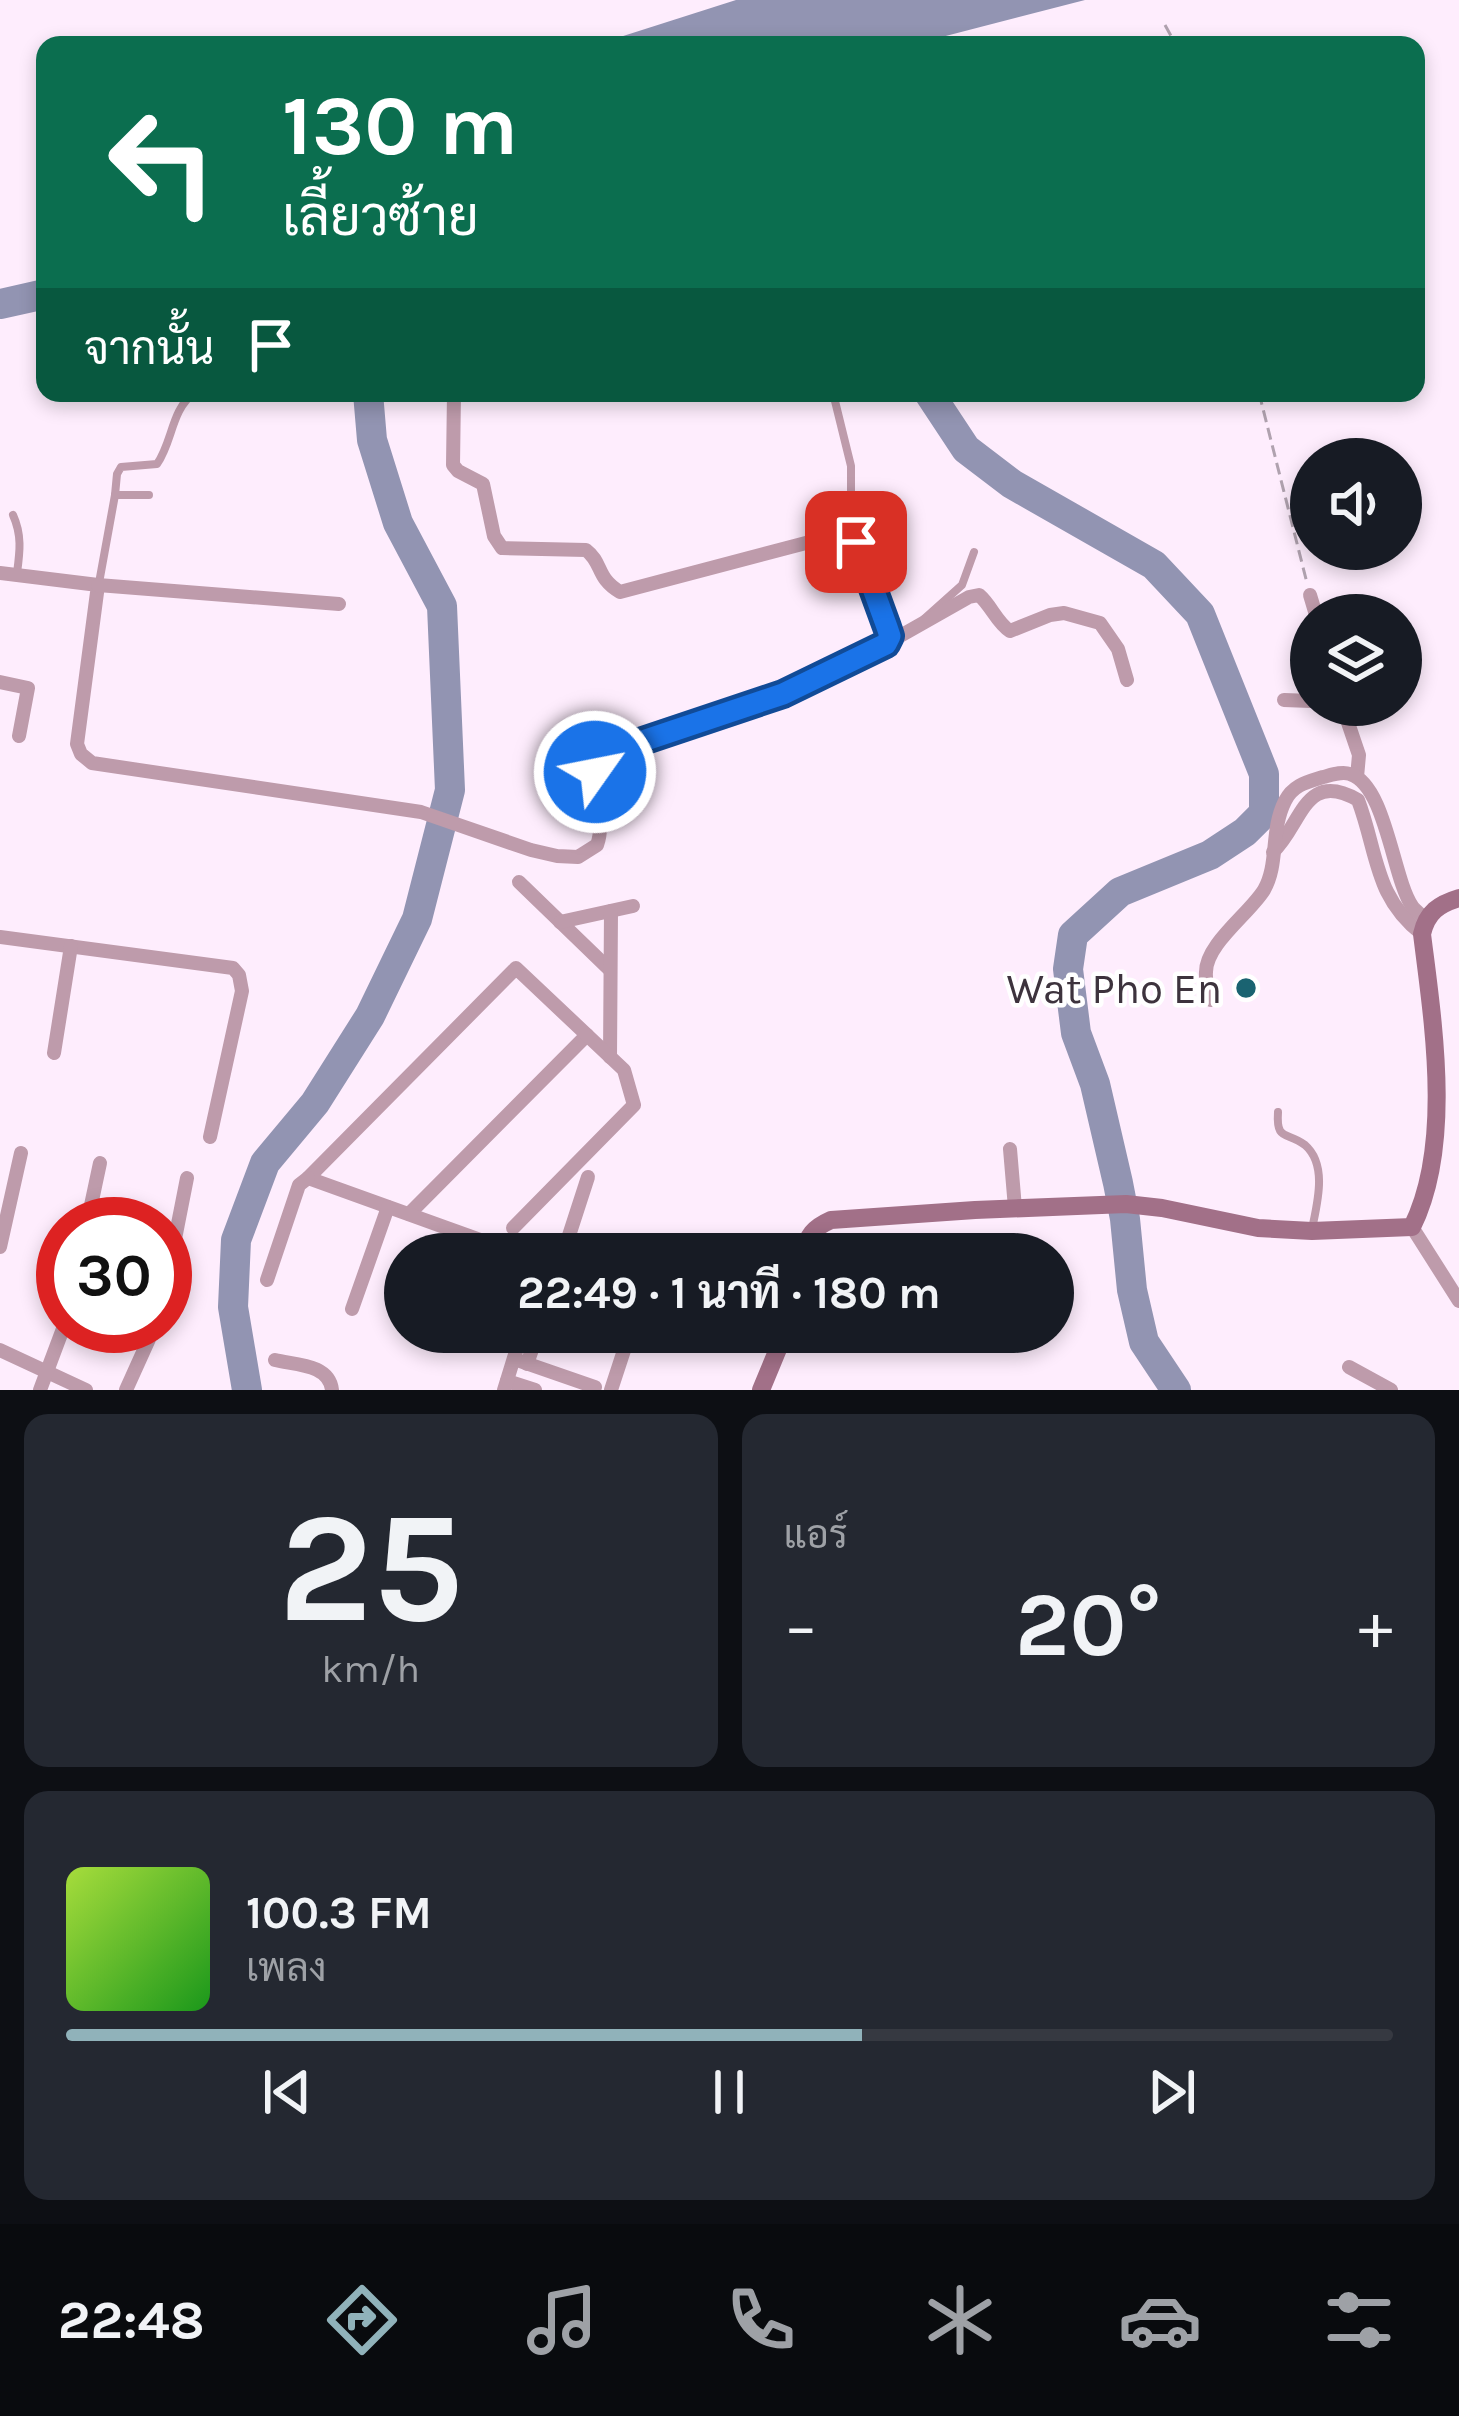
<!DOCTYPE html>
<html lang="th">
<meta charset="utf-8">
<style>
:root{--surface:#171b24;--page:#242831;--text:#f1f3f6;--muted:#9ea1a6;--line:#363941;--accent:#90b2ba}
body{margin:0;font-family:Karla,Sarabun,sans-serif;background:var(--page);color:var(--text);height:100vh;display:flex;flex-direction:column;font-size:45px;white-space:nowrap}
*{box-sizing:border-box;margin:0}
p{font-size:39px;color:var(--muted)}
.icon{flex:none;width:66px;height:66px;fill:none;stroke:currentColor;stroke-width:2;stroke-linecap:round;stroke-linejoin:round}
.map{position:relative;height:1390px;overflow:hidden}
.details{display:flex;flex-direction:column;gap:24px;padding:24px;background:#0d0f14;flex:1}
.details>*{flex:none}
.top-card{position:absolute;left:36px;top:36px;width:1389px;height:366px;border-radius:24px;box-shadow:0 6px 18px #0003;background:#0b6e4f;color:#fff;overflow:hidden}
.tools{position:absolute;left:1290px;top:438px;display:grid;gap:24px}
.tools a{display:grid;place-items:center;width:132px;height:132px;border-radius:50%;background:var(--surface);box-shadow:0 6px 18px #0003;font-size:60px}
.speed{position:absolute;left:36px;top:1197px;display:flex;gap:24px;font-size:60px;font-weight:700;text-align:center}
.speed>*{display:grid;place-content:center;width:156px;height:156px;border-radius:50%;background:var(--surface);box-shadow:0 6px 18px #0003;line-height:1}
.speed .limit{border:18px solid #d22;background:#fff;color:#111}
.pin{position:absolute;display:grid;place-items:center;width:102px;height:102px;color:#fff;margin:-51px;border-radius:24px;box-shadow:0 6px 18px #0006}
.me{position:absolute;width:132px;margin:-66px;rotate:57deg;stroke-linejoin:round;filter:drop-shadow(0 0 9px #0008)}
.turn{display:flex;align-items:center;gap:42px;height:252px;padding:0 48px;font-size:54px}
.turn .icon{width:156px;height:156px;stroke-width:2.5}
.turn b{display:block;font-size:84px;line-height:102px}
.then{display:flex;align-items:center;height:114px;padding:0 48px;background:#0003;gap:24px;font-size:45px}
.big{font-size:90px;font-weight:700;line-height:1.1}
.details .widget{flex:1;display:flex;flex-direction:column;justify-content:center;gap:18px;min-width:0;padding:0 42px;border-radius:24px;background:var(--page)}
.details .dial{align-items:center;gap:0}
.dial b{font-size:156px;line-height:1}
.song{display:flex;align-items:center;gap:36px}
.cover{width:144px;height:144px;border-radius:18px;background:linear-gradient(135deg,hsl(80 70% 55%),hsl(120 70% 35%))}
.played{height:12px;border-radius:6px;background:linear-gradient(90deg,var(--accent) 60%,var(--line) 60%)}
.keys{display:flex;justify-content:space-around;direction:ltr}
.heat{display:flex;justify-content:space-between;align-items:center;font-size:66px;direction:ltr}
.details .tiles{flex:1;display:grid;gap:24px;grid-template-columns:1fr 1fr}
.widget:last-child{grid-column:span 2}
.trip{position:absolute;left:384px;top:1233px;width:690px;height:120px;border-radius:60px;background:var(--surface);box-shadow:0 6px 18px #0003;font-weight:700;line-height:120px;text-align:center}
.dock{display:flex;height:192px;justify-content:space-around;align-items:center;background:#090b0e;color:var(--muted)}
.dock .icon{width:84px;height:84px}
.dock .on{color:var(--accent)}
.dock b{font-size:54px;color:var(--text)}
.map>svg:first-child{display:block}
</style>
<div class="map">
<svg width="1459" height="1390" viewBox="0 0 1459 1390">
<rect width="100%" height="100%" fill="#feedfd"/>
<!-- water -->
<polygon fill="#9294b2" points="736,0 1085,0 911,45 595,45"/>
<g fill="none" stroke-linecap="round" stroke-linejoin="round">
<!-- river -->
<g stroke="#9294b2" stroke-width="30">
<polyline points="0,304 45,294"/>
<polyline points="929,393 966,449 1012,484 1154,565 1200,614 1264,774 1264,813 1245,832 1210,855 1120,892 1073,935 1068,969 1076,1033 1095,1084 1118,1183 1125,1219 1132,1290 1144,1342 1176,1390"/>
<polyline points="247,1390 233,1307 236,1240 265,1163 315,1103 370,1016 417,919 450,790 442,606 398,523 372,440 368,393"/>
</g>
<!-- path -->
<g stroke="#b0a2af" stroke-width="3" stroke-dasharray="12 6" stroke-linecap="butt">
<polyline points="1165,25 1176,45"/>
<polyline points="1259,393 1307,583"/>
</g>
<!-- lane -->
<g stroke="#be9bab" stroke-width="8">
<polyline points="833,393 851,466 851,534"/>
<path d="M115,495L117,474L121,467L157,464C173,441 171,410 194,393"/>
<path d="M13,515C22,535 20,551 17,573"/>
<polyline points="99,583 115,495 149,495"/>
<polyline points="924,619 962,585 974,552"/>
<path d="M1278,1112C1276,1142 1287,1131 1305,1145C1328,1165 1317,1204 1312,1229"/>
</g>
<!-- street -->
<g stroke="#be9bab" stroke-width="14">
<path d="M0,573L98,585L77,744L81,754L92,763L421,812L531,850L557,856L578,857L597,845C608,815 585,781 604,754L783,695L886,644L890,636L887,627L856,541L851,535L844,533L620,592C596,578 603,563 586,550L502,548L494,536L483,484L458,471L453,465L454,393"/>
<polyline points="98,585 339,604"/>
<polyline points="1310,595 1316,615"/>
<path d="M886,644L969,597L979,595C991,605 997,623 1010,631L1050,615L1064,613L1100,623L1118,649L1127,680"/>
<polyline points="0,682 28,688 19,736"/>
<polyline points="1284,700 1311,701"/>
<polyline points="1342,705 1359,755 1357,777"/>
<path d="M1273,852C1302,825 1304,769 1358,800C1378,853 1374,897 1422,934"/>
<polyline points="519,882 610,970"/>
<polyline points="560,922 633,906"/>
<polyline points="0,937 233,968 239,975 242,991 210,1137"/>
<path d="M1211,1000C1209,991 1205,982 1206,972C1206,944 1249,914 1264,890C1279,864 1270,831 1285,801C1293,785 1307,782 1323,777C1331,775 1342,771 1350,774C1386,785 1393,879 1412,906C1412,907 1424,918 1425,919"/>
<polyline points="54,1053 71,946"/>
<polyline points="610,1057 611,911"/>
<polyline points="1010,1149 1015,1208"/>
<polyline points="409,1214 587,1035"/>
<polyline points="87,1224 100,1163"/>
<polyline points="1412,1227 1459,1301"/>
<polyline points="513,1228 634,1105 624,1070 516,968 308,1178 519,1254"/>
<polyline points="0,1247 21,1153"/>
<polyline points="462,1254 468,1236"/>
<polyline points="563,1254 588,1177"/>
<polyline points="165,1269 175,1239 187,1178"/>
<polyline points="267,1280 299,1185 308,1178"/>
<polyline points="352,1309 388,1207"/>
<polyline points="0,1350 86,1390"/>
<polyline points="514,1359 595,1387"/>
<path d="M275,1360C296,1365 329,1364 332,1390"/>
<polyline points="527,1364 538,1332"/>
<polyline points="1349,1367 1391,1390"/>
<polyline points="507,1381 535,1390"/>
<polyline points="40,1390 64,1326"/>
<polyline points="126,1390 149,1339 152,1326"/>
<polyline points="504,1390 522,1332"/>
<polyline points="611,1390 630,1332"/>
</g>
<!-- secondary -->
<g stroke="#a27088" stroke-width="18">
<path d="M803,1254C808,1235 813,1228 831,1220L975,1210L1126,1204L1162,1208L1258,1228L1312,1231L1412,1227C1453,1145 1433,1022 1422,934C1427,912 1439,904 1459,898"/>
<polyline points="761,1390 785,1332"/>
</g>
</g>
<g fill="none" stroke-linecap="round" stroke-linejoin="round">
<defs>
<polyline id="route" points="595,772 604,754 783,694 886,644 890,636 887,627 856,542"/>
</defs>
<!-- route casing -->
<use href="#route" stroke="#114b97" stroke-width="30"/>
<!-- route -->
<use href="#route" stroke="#1a73e8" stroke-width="21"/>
</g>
<!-- markers -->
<circle fill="#1a6371" stroke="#fff" stroke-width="4.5" cx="1246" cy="988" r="12"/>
<g text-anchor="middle" stroke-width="9" stroke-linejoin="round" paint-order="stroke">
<!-- poi labels -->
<g font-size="42" fill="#3d333d" stroke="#fff" text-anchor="end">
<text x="1222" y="1003">Wat Pho En</text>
</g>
</g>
</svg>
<div class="tools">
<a><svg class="icon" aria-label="sound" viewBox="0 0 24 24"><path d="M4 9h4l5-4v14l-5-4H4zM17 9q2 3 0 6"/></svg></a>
<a><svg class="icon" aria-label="layers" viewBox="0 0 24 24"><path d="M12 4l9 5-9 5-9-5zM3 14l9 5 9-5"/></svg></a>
</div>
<div class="speed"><div class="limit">30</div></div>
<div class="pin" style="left:856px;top:542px;background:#d93025"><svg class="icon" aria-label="arrive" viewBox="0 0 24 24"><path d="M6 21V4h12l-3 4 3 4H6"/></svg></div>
<svg class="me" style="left:595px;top:772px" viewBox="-20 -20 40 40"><circle r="17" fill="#1a73e8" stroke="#fff" stroke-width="3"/><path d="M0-11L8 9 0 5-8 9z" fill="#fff"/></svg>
<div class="trip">22:49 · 1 นาที · 180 m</div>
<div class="top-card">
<div class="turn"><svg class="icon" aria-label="left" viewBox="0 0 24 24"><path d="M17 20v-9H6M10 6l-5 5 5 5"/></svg><div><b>130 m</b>เลี้ยวซ้าย</div></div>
<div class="then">จากนั้น<svg class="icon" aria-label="arrive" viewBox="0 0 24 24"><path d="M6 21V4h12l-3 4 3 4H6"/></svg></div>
</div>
</div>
<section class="details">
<div class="tiles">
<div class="widget dial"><b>25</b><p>km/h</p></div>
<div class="widget"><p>แอร์</p>
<div class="heat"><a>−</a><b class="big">20°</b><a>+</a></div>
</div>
<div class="widget">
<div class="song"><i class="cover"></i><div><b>100.3 FM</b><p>เพลง</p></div></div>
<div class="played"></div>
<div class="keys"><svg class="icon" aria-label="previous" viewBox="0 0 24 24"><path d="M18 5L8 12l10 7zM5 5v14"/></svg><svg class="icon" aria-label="pause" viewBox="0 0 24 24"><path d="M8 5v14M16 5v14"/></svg><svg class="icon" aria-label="next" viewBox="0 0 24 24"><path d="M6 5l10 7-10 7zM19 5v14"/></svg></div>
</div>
</div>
</section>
<nav class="dock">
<b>22:48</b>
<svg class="icon on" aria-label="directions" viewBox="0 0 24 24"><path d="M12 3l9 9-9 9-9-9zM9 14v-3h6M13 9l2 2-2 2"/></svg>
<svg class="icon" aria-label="music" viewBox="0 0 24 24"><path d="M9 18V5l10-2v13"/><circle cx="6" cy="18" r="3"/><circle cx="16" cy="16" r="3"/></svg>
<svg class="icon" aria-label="phone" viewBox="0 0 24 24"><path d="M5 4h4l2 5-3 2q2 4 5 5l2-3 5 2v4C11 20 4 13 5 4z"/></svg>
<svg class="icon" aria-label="climate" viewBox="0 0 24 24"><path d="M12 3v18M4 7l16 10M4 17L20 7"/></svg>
<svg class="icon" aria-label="car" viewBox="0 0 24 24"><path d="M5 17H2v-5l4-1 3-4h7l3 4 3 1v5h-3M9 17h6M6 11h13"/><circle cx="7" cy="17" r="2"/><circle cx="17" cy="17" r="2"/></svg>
<svg class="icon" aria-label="filters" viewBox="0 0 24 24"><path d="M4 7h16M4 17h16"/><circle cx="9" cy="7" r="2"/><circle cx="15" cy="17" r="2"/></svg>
</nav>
